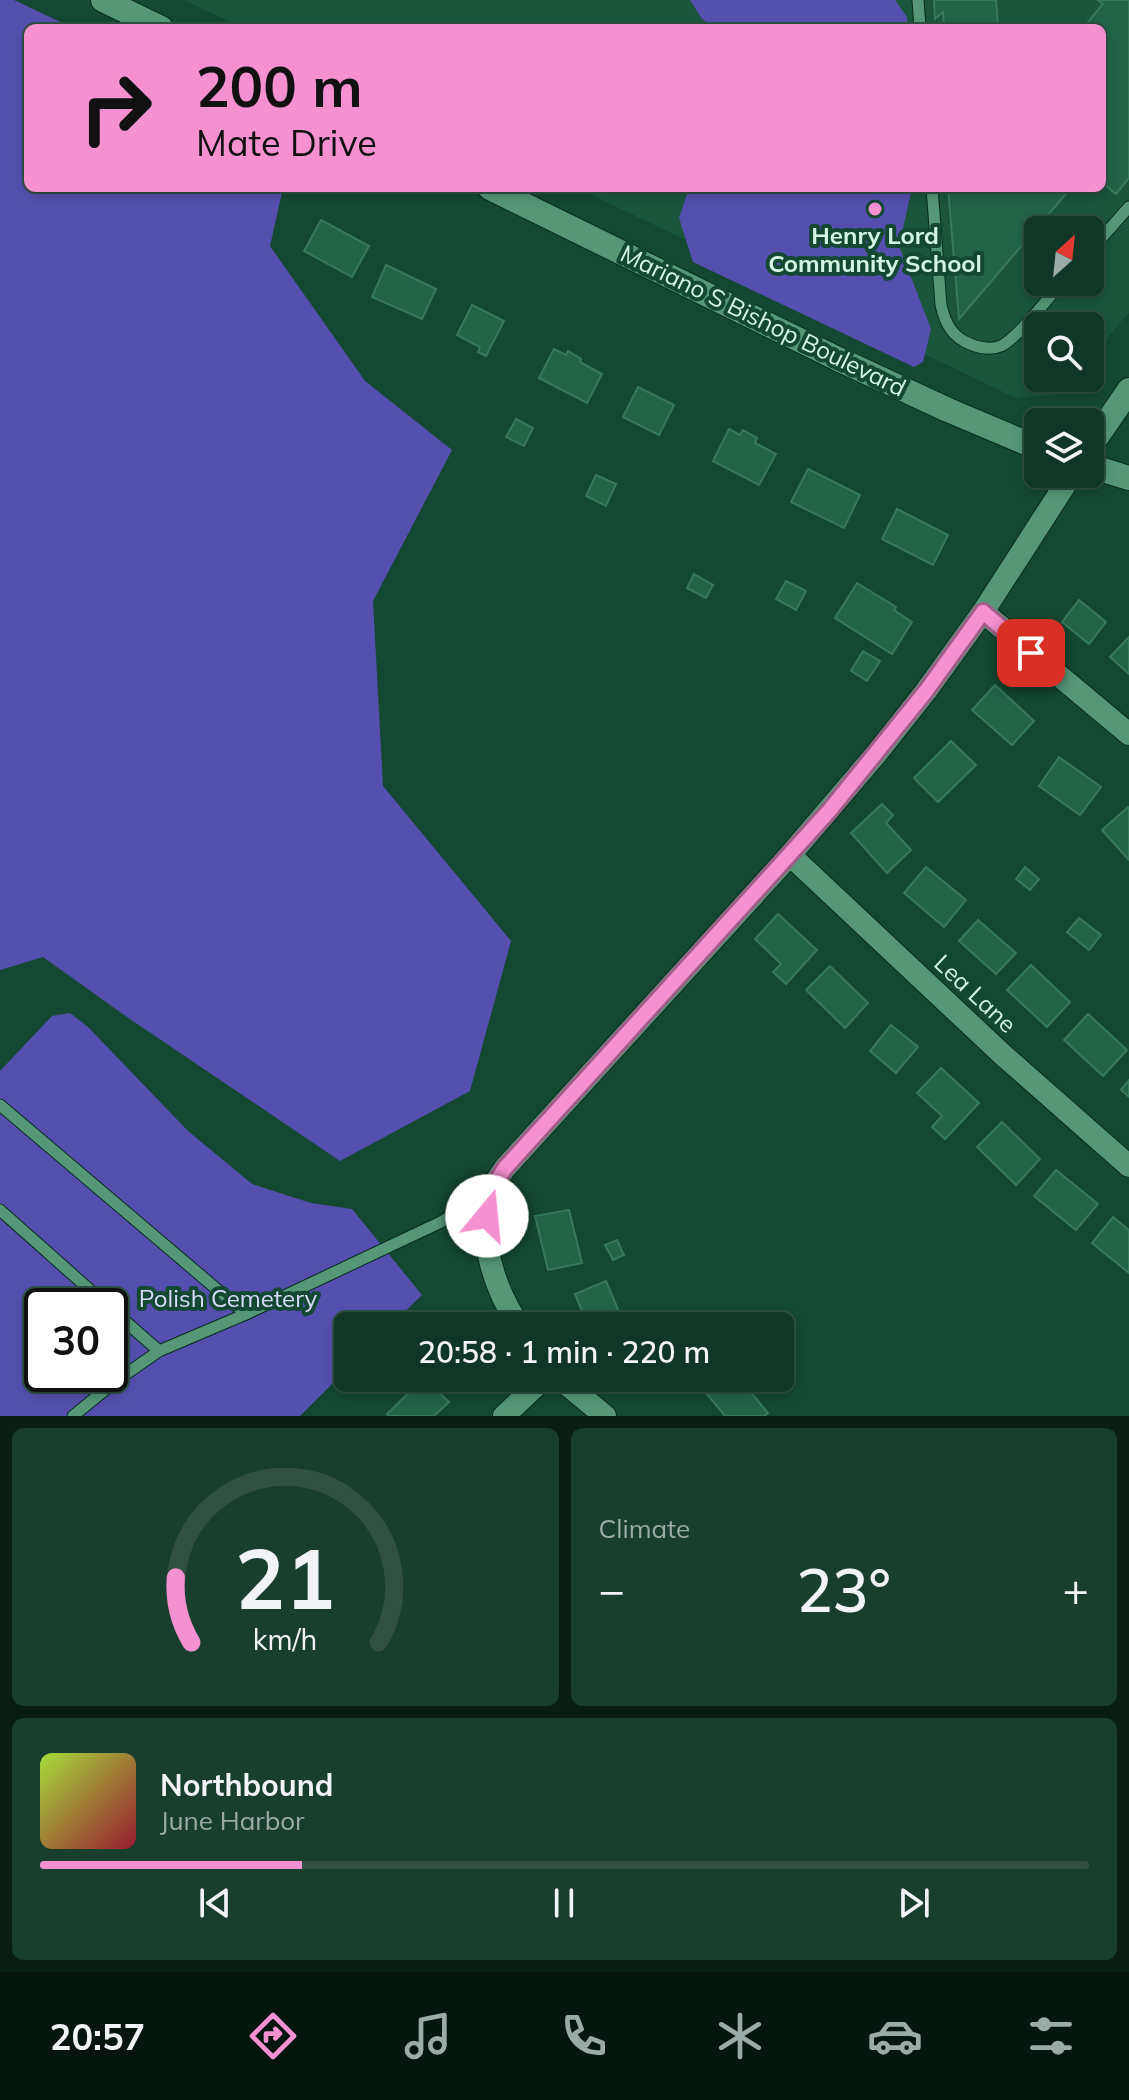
<!DOCTYPE html>
<meta charset="utf-8">
<style>
:root{--surface:#0f3626;--page:#183e2e;--text:#f1f3f6;--muted:#9baba7;--line:#2f5043;--accent:#f590d1}
body{margin:0;font-family:Mulish,sans-serif;background:var(--page);color:var(--text);height:100vh;display:flex;flex-direction:column;font-size:30px;white-space:nowrap}
*{box-sizing:border-box;margin:0}
p{font-size:26px;color:var(--muted)}
.icon{flex:none;width:44px;height:44px;fill:none;stroke:currentColor;stroke-width:2;stroke-linecap:round;stroke-linejoin:round}
.map{position:relative;height:1416px;overflow:hidden}
.details{display:flex;flex-direction:column;gap:12px;padding:12px;background:#081e15;flex:1}
.details>*{flex:none}
.hud{position:absolute;left:24px;top:24px;width:1082px;height:168px;border-radius:12px;box-shadow:0 4px 12px #0003,0 0 0 2px var(--line);background:#f590d1;color:#111;overflow:hidden}
.needle{width:52px;rotate:27deg}
.controls{position:absolute;left:1024px;top:216px;display:grid;gap:16px}
.controls a{display:grid;place-items:center;width:80px;height:80px;border-radius:12px;background:var(--surface);box-shadow:0 4px 12px #0003,0 0 0 2px var(--line);font-size:40px}
.speed{position:absolute;left:24px;top:1288px;display:flex;gap:16px;font-size:40px;font-weight:700;text-align:center}
.speed>*{display:grid;place-content:center;width:104px;height:104px;border-radius:50%;background:var(--surface);box-shadow:0 4px 12px #0003,0 0 0 2px var(--line);line-height:1}
.speed .limit{border:4px solid #111;border-radius:12px;background:#fff;color:#111}
.pin{position:absolute;display:grid;place-items:center;width:68px;height:68px;color:#fff;margin:-34px;border-radius:16px;box-shadow:0 4px 12px #0006}
.me{position:absolute;width:88px;margin:-44px;rotate:17deg;stroke-linejoin:round;filter:drop-shadow(0 0 6px #0008)}
.turn{display:flex;align-items:center;gap:28px;height:168px;padding:0 40px;font-size:36px}
.turn .icon{width:104px;height:104px;stroke-width:2.5}
.turn b{display:block;font-size:56px;line-height:68px}
.big{font-size:60px;font-weight:600;line-height:1.1}
.details .tile{flex:1;display:flex;flex-direction:column;justify-content:center;gap:12px;min-width:0;padding:0 28px;border-radius:12px;background:var(--page)}
.details .dial{align-items:center;gap:0}
.dial svg{height:208px;overflow:visible;fill:none;stroke:var(--line);stroke-width:7;stroke-linecap:round;text-anchor:middle}
.dial text{fill:var(--text);stroke:none}
.song{display:flex;align-items:center;gap:24px}
.cover{width:96px;height:96px;border-radius:12px;background:linear-gradient(135deg,hsl(80 70% 55%),hsl(350 70% 35%))}
.played{height:8px;border-radius:4px;background:linear-gradient(90deg,var(--accent) 25%,var(--line) 25%)}
.keys{display:flex;justify-content:space-around;direction:ltr}
.heat{display:flex;justify-content:space-between;align-items:center;font-size:44px;direction:ltr}
.details .tiles{flex:1;display:grid;gap:12px;grid-template-columns:1fr 1fr}
.tile:last-child{grid-column:span 2}
.trip{position:absolute;left:334px;top:1312px;width:460px;height:80px;border-radius:12px;background:var(--surface);box-shadow:0 4px 12px #0003,0 0 0 2px var(--line);font-weight:600;line-height:80px;text-align:center}
.menu{display:flex;height:128px;justify-content:space-around;align-items:center;background:#06160f;color:var(--muted)}
.menu .icon{width:56px;height:56px}
.menu .current{color:var(--accent)}
.menu b{font-size:36px;color:var(--text)}
.map>svg:first-child{display:block}
</style>
<div class="map">
<svg width="1129" height="1416" viewBox="0 0 1129 1416">
<rect width="100%" height="100%" fill="#144832"/>
<!-- built -->
<path fill="#1a553c" fill-rule="evenodd" d="M184,0H1129V312L1090,359V326H1038V378H1074L1061,394L1016,398L577,188H1102V28H243ZM1038,230H1090V282H1038Z"/>
<!-- green -->
<g fill="#5550af" fill-rule="evenodd">
<polygon points="0,0 14,0 73,28 28,28 28,188 283,188 270,246 365,381 452,450 373,601 383,786 511,941 470,1091 340,1161 127,1017 43,957 0,970"/>
<polygon points="690,0 895,0 907,17 908,28 715,28 702,19"/>
<polygon points="689,188 912,188 899,246 931,329 923,362 914,367 693,262 679,218"/>
<path d="M70,1013L88,1027L188,1131L252,1184L311,1203L352,1209L422,1295L390,1326H348V1368L300,1416H0V1071L52,1016ZM42,1306H110V1374H42Z"/>
</g>
<!-- building -->
<g fill="#216448" stroke="#37795b" stroke-width="2">
<polygon points="934,0 996,0 998,28 944,28 943,12 935,19"/>
<polygon points="1098,0 1129,0 1129,178 1116,194 1102,182 1102,28 1083,28 1103,4"/>
<polygon points="948,188 1071,188 959,319"/>
<polygon points="321,220 369,246 352,277 304,251"/>
<polygon points="386,265 436,289 422,319 372,297"/>
<polygon points="472,305 504,321 486,356 478,352 480,347 457,335"/>
<polygon points="554,349 566,355 568,351 581,359 580,362 602,374 587,403 539,378"/>
<polygon points="638,387 674,405 659,435 623,417"/>
<polygon points="516,419 533,428 524,446 506,437"/>
<polygon points="729,429 740,435 743,430 757,438 755,443 776,454 759,485 713,461"/>
<polygon points="808,469 860,495 844,528 791,502"/>
<polygon points="596,475 616,484 606,506 586,496"/>
<polygon points="897,509 948,535 933,565 882,539"/>
<polygon points="694,574 713,585 706,598 687,588"/>
<polygon points="786,581 806,591 796,610 776,599"/>
<polygon points="857,583 896,607 894,610 912,622 892,654 835,618"/>
<polygon points="1079,600 1106,622 1089,644 1062,622"/>
<polygon points="1129,637 1129,674 1110,657"/>
<polygon points="863,651 880,661 867,681 851,671"/>
<polygon points="995,685 1034,721 1012,745 972,710"/>
<polygon points="951,741 976,765 938,802 914,778"/>
<polygon points="1059,757 1101,787 1080,815 1039,786"/>
<polygon points="882,804 893,815 886,823 911,850 887,873 851,833"/>
<polygon points="1128,807 1129,808 1129,860 1102,830"/>
<polygon points="926,867 966,900 944,927 904,893"/>
<polygon points="1025,867 1039,879 1030,890 1016,879"/>
<polygon points="778,914 817,950 786,984 773,972 781,964 755,939"/>
<polygon points="1079,918 1101,935 1089,950 1067,932"/>
<polygon points="978,920 1016,953 996,974 959,941"/>
<polygon points="1031,965 1070,1002 1047,1027 1007,990"/>
<polygon points="830,966 868,1003 845,1028 806,990"/>
<polygon points="1088,1014 1127,1050 1103,1076 1064,1040"/>
<polygon points="891,1025 918,1047 896,1073 870,1051"/>
<polygon points="941,1068 979,1103 945,1139 932,1127 942,1116 917,1093"/>
<polygon points="1129,1080 1129,1097 1121,1090"/>
<polygon points="1002,1122 1040,1159 1016,1185 977,1147"/>
<polygon points="1056,1170 1098,1204 1076,1230 1034,1196"/>
<polygon points="569,1210 582,1263 548,1270 535,1216"/>
<polygon points="1113,1217 1129,1230 1129,1273 1092,1243"/>
<polygon points="617,1240 624,1255 613,1260 605,1245"/>
<polygon points="606,1281 625,1326 588,1326 575,1294"/>
<polygon points="465,1315 471,1326 445,1326"/>
<polygon points="424,1378 449,1402 434,1416 389,1416 387,1414"/>
<polygon points="667,1378 685,1378 678,1387"/>
<polygon points="724,1378 739,1378 768,1413 764,1416 725,1416 706,1393"/>
</g>
<g fill="none" stroke-linecap="round" stroke-linejoin="round">
<defs>
<g id="lane">
<polyline points="918,0 920,28"/>
<path d="M932,188L941,305C945,323 952,337 970,344C980,348 991,350 1001,346C1018,338 1048,298 1062,282"/>
<polyline points="1090,251 1129,207"/>
<polyline points="0,1105 246,1314"/>
<polyline points="0,1210 108,1306"/>
<polyline points="110,1308 159,1351"/>
<polyline points="73,1416 116,1381 159,1351 246,1314 441,1222 488,1191"/>
</g>
<g id="street">
<polyline points="983,612 1129,734"/>
<polyline points="790,855 1003,1055 1129,1166"/>
<path d="M519,1326C494,1288 476,1235 492,1189C495,1182 501,1174 505,1168L790,855L877,753L926,691L983,612L1072,474"/>
<polyline points="559,1378 605,1416"/>
<polyline points="504,1416 544,1378"/>
</g>
<g id="secondary">
<polyline points="103,0 161,28"/>
<polyline points="490,188 838,359 948,410 1038,448"/>
<polyline points="1090,447 1129,390"/>
<polyline points="1090,466 1129,478"/>
</g>
</defs>
<!-- lane casing -->
<use href="#lane" stroke="#072b1d" stroke-width="13"/>
<!-- street casing -->
<use href="#street" stroke="#072b1d" stroke-width="24"/>
<!-- secondary casing -->
<use href="#secondary" stroke="#072b1d" stroke-width="26"/>
<!-- lane -->
<use href="#lane" stroke="#569778" stroke-width="11"/>
<!-- street -->
<use href="#street" stroke="#569778" stroke-width="22"/>
<!-- secondary -->
<use href="#secondary" stroke="#569778" stroke-width="24"/>
</g>
<g fill="none" stroke-linecap="round" stroke-linejoin="round">
<defs>
<polyline id="route" points="487,1216 492,1188 505,1168 829,811 926,691 983,612 1031,653"/>
</defs>
<!-- route casing -->
<use href="#route" stroke="#9f5e88" stroke-width="20"/>
<!-- route -->
<use href="#route" stroke="#f590d1" stroke-width="14"/>
</g>
<!-- markers -->
<circle fill="#f590d1" stroke="#144832" stroke-width="3" cx="875" cy="209" r="8"/>
<g text-anchor="middle" stroke-width="8" stroke-linejoin="round" paint-order="stroke">
<!-- poi labels -->
<g font-size="24" font-weight="bold" fill="#d4f5e3" stroke="#144832">
<text x="875" y="244">Henry Lord<tspan x="875" dy="28">Community School</tspan></text>
</g>
<!-- street labels -->
<g font-size="24" fill="#d4f5e3" stroke="#144832">
<text transform="translate(763 321) rotate(26)" y="8">Mariano S Bishop Boulevard</text>
<text transform="translate(975 994) rotate(43)" y="8">Lea Lane</text>
</g>
<!-- park labels -->
<g font-size="24" fill="#d8dbf8" stroke="#144832">
<text x="228" y="1307">Polish Cemetery</text>
</g>
</g>
</svg>
<div class="controls">
<a><svg class="needle" viewBox="-14 -14 28 28"><path d="M0-13l5 13h-10z" fill="#e53935"/><path d="M0 13l5-13h-10z" fill="#9baba7"/></svg></a>
<a><svg class="icon" aria-label="search" viewBox="0 0 24 24"><circle cx="10" cy="10" r="6"/><path d="M15 15l6 6"/></svg></a>
<a><svg class="icon" aria-label="layers" viewBox="0 0 24 24"><path d="M12 4l9 5-9 5-9-5zM3 14l9 5 9-5"/></svg></a>
</div>
<div class="speed"><div class="limit">30</div></div>
<div class="pin" style="left:1031px;top:653px;background:#d93025"><svg class="icon" aria-label="arrive" viewBox="0 0 24 24"><path d="M6 21V4h12l-3 4 3 4H6"/></svg></div>
<svg class="me" style="left:487px;top:1216px" viewBox="-20 -20 40 40"><circle r="19" fill="#fff"/><path d="M0-13L10 11 0 6-10 11z" fill="#f590d1"/></svg>
<div class="trip">20:58 · 1 min · 220 m</div>
<div class="hud">
<div class="turn"><svg class="icon" aria-label="right" viewBox="0 0 24 24"><path d="M7 20v-9h11M14 6l5 5-5 5"/></svg><div><b>200 m</b>Mate Drive</div></div>
</div>
</div>
<section class="details">
<div class="tiles">
<div class="tile dial"><svg viewBox="0 0 100 80">
<path d="M14 69A42 42 0 1 1 86 69"/>
<path d="M14 69A42 42 0 0 1 8 44" stroke="#f590d1"/>
<text x="50" y="56" font-size="32" font-weight="700">21</text>
<text x="50" y="72" font-size="11">km/h</text>
</svg></div>
<div class="tile"><p>Climate</p>
<div class="heat"><a>−</a><b class="big">23°</b><a>+</a></div>
</div>
<div class="tile">
<div class="song"><i class="cover"></i><div><b>Northbound</b><p>June Harbor</p></div></div>
<div class="played"></div>
<div class="keys"><svg class="icon" aria-label="previous" viewBox="0 0 24 24"><path d="M18 5L8 12l10 7zM5 5v14"/></svg><svg class="icon" aria-label="pause" viewBox="0 0 24 24"><path d="M8 5v14M16 5v14"/></svg><svg class="icon" aria-label="next" viewBox="0 0 24 24"><path d="M6 5l10 7-10 7zM19 5v14"/></svg></div>
</div>
</div>
</section>
<nav class="menu">
<b>20:57</b>
<svg class="icon current" aria-label="directions" viewBox="0 0 24 24"><path d="M12 3l9 9-9 9-9-9zM9 14v-3h6M13 9l2 2-2 2"/></svg>
<svg class="icon" aria-label="music" viewBox="0 0 24 24"><path d="M9 18V5l10-2v13"/><circle cx="6" cy="18" r="3"/><circle cx="16" cy="16" r="3"/></svg>
<svg class="icon" aria-label="phone" viewBox="0 0 24 24"><path d="M5 4h4l2 5-3 2q2 4 5 5l2-3 5 2v4C11 20 4 13 5 4z"/></svg>
<svg class="icon" aria-label="climate" viewBox="0 0 24 24"><path d="M12 3v18M4 7l16 10M4 17L20 7"/></svg>
<svg class="icon" aria-label="car" viewBox="0 0 24 24"><path d="M5 17H2v-5l4-1 3-4h7l3 4 3 1v5h-3M9 17h6M6 11h13"/><circle cx="7" cy="17" r="2"/><circle cx="17" cy="17" r="2"/></svg>
<svg class="icon" aria-label="filters" viewBox="0 0 24 24"><path d="M4 7h16M4 17h16"/><circle cx="9" cy="7" r="2"/><circle cx="15" cy="17" r="2"/></svg>
</nav>
